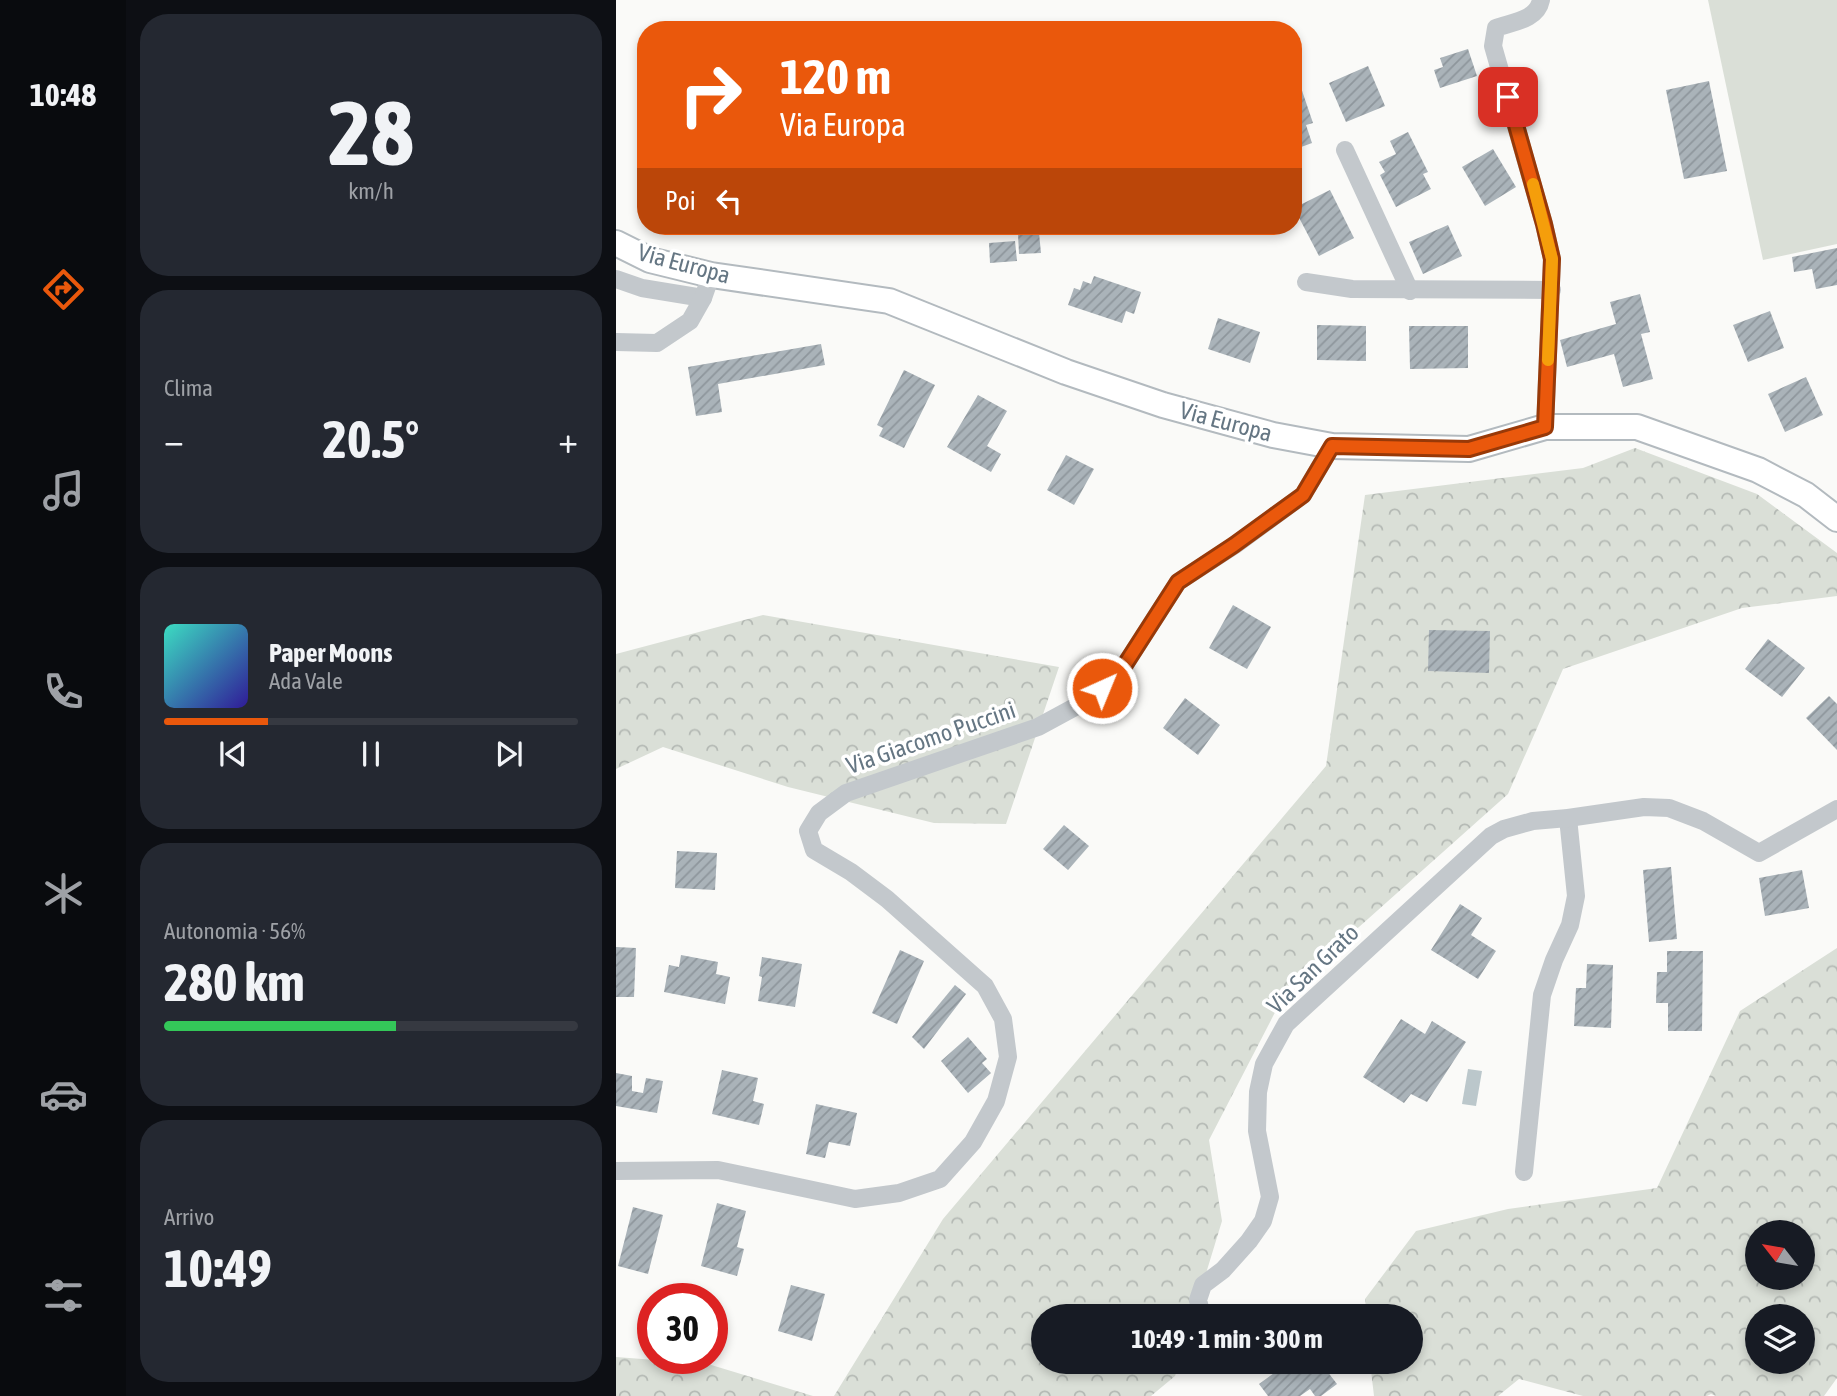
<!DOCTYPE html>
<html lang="it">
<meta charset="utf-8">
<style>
:root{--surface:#171b24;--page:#242831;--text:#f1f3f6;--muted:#9ea1a6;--line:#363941;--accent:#ea580c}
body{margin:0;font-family:"Asap Condensed",sans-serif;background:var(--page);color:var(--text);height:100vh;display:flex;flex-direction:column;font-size:26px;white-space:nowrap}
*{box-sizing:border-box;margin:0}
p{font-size:23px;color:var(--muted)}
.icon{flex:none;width:38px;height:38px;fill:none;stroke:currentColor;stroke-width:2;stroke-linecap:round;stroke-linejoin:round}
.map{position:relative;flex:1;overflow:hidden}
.sheet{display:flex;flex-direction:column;gap:14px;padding:14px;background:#0d0f14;width:490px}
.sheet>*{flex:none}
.guide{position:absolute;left:21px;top:21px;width:665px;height:214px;border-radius:28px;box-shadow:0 4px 10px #0003;background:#ea580c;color:#fff;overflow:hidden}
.needle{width:46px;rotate:301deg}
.buttons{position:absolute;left:1129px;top:1220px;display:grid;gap:14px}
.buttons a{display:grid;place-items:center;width:70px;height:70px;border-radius:50%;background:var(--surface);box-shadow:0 4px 10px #0003;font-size:35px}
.speed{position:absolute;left:21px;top:1283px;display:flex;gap:14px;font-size:35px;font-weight:700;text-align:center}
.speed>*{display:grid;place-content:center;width:91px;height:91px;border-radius:50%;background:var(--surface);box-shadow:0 4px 10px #0003;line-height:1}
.speed .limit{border:10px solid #d22;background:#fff;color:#111}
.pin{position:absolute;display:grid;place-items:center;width:60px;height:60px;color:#fff;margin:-30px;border-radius:14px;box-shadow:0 4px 10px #0006}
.me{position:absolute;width:77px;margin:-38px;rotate:44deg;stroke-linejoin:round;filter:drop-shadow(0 0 5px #0008)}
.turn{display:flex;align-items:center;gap:24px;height:147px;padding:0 28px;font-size:32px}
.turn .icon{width:91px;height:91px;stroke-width:2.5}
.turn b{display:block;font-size:49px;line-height:60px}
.then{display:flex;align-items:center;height:66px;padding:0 28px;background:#0003;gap:14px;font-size:26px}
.big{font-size:52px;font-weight:700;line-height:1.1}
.sheet .widget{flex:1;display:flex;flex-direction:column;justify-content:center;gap:10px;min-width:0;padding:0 24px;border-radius:28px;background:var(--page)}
.sheet .dial{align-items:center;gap:0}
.dial b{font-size:91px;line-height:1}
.song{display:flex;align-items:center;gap:21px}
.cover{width:84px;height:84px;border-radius:10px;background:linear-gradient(135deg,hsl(170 70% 55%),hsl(250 70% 35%))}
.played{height:7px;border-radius:4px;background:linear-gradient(90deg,var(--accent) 25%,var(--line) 25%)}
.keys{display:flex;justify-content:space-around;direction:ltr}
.heat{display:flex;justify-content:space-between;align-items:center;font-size:38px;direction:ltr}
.charge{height:10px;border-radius:5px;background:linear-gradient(90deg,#34c759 56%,var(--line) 0)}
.trip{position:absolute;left:415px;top:1304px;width:392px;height:70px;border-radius:35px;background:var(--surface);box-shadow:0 4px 10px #0003;font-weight:700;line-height:70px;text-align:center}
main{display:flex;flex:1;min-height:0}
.dock{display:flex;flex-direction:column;width:126px;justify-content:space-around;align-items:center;background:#090b0e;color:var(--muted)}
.dock .icon{width:49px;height:49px}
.dock .current{color:var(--accent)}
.dock b{font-size:32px;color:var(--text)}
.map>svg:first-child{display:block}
</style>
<main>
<nav class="dock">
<b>10:48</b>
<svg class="icon current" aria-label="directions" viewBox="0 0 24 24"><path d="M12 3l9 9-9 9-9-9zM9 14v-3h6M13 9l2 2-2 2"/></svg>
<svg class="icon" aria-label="music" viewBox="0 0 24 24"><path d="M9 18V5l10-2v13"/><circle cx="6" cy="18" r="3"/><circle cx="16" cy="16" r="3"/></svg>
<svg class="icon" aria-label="phone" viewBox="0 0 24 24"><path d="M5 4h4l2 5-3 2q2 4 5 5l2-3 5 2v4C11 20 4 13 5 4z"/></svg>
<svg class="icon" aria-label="climate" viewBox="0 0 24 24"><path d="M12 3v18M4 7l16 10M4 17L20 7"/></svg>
<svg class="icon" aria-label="car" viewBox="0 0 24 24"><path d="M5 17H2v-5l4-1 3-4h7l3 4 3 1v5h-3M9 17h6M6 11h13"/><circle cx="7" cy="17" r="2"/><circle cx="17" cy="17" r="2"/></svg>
<svg class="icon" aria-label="filters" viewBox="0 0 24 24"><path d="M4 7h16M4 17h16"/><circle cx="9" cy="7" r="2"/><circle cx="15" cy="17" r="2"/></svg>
</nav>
<section class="sheet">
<div class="widget dial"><b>28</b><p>km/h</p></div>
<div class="widget"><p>Clima</p>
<div class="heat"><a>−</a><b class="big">20.5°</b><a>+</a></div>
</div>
<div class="widget">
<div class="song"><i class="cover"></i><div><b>Paper Moons</b><p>Ada Vale</p></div></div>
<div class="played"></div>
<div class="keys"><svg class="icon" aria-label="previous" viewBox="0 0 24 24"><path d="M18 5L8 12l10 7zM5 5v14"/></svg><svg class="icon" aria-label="pause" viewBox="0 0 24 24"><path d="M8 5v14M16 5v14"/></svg><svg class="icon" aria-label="next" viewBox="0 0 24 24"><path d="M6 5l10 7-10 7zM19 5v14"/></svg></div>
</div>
<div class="widget"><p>Autonomia · 56%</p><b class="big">280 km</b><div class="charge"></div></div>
<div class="widget"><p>Arrivo</p><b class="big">10:49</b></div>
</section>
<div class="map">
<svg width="1221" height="1396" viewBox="0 0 1221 1396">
<defs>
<pattern id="forest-crowns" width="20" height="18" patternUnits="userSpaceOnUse" patternTransform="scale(1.75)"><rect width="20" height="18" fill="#dadfd7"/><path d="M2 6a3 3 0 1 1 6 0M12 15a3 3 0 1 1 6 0" fill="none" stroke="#b4b9b4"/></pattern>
<pattern id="building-hatch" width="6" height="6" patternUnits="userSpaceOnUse" patternTransform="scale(1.75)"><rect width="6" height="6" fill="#aab3b9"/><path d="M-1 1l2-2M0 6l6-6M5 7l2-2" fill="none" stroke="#8e969c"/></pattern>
</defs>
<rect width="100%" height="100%" fill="#fafaf8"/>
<!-- forest -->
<g fill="url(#forest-crowns)" fill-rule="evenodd">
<polygon points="1019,448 1141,494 1221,553 1221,596 1126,608 947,669 892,794 669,993 593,1140 606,1221 577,1316 427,1316 427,1362 564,1362 559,1376 535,1396 218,1396 327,1219 710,766 749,495 967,468"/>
<polygon points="147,615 443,667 390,824 318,823 172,787 47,747 0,769 0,654"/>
<path d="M1221,948V1378L1208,1396H1100L1095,1394L1091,1396H967L903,1379L882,1396H758L754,1362H794V1316H751L749,1299L800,1231L892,1209L1041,1188L1124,1011ZM1141,1232H1186V1278H1141ZM1141,1316H1186V1362H1141Z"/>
<polygon points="0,1357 92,1364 197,1396 0,1396"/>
</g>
<!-- pitch -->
<polygon fill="#dadfd7" points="1092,0 1221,0 1221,244 1147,260"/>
<!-- water -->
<polygon fill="#bbc7cb" points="852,1069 866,1071 860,1106 846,1104"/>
<!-- building -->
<g fill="url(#building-hatch)">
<polygon points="852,49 861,76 824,88 818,70 827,67 824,58"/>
<polygon points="752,66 769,106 730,122 713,83"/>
<polygon points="677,73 680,73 697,123 690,125 696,143 677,150"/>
<polygon points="1093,81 1111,171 1068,179 1050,90"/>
<polygon points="792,132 812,172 807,174 815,189 780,207 764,175 769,172 763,162 780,154 774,141"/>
<polygon points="877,149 900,187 869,206 846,167"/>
<polygon points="714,190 738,238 703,256 678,208"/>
<polygon points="832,225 846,256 807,274 793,242"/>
<polygon points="423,233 425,253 403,254 402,234"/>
<polygon points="399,241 401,261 374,263 373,243"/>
<polygon points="1221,248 1221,285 1200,289 1196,269 1178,272 1176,257"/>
<polygon points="478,276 525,292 518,314 510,311 506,323 452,305 458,288 464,290 467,281 475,284"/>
<polygon points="1024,294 1034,332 1025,334 1037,379 1007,387 998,354 951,367 944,340 1000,324 994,302"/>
<polygon points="1154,311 1168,348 1132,362 1117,325"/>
<polygon points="602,318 644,332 634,363 592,349"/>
<polygon points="701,325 750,326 750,361 701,360"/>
<polygon points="793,326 852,326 852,368 794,369"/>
<polygon points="205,344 209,365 102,384 106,412 80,416 72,367"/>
<polygon points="288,370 319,385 288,448 263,436 267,428 261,425"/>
<polygon points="1190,377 1207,415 1169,432 1152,394"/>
<polygon points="362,395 391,411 371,446 385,454 375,472 331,447"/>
<polygon points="450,455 478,469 458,505 431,490"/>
<polygon points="617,605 655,627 631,669 593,648"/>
<polygon points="813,630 874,631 873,673 812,671"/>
<polygon points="1152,639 1189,668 1166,697 1129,669"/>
<polygon points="1213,696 1221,704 1221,750 1190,718"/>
<polygon points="569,698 604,725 582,755 547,728"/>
<polygon points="448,825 473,846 452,870 427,849"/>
<polygon points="61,851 101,853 99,890 59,888"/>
<polygon points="1055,867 1061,939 1033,942 1027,870"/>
<polygon points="1186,870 1193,908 1149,916 1143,878"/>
<polygon points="844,904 866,918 855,935 880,951 862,979 815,950"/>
<polygon points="0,947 20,948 18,997 0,997"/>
<polygon points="284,950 308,961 281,1024 256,1013"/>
<polygon points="1051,951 1087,951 1086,1031 1052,1031 1052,1003 1040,1003 1041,972 1051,972"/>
<polygon points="65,955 102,962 100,974 114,977 109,1004 48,992 53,965 63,967"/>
<polygon points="146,957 186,964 179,1007 142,1001 146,977 143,976"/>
<polygon points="971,964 997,965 995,1028 958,1026 960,988 970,988"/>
<polygon points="339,985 350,994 308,1049 296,1037"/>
<polygon points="785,1019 809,1034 816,1021 850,1042 811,1102 795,1094 788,1103 747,1077"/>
<polygon points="352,1037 371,1059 366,1063 375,1073 352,1093 325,1061"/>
<polygon points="106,1070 142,1078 137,1101 148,1104 143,1125 96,1114"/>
<polygon points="0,1073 16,1076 16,1091 27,1093 30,1078 47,1081 41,1113 0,1106"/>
<polygon points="200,1104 241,1113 234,1146 213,1142 209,1158 190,1154"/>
<polygon points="101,1203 130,1211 121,1247 128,1249 121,1276 85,1266"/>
<polygon points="17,1207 47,1215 32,1274 2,1266"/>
<polygon points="175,1285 209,1294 196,1341 162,1331"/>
<polygon points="673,1362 704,1362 721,1384 705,1396 699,1396 694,1389 684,1396 652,1396 643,1384"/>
</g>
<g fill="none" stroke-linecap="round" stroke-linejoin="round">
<defs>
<polyline id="secondary" points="0,243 34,260 95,275 273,301 450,372 547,405 657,435 716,446 853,449 929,427 1021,427 1142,470 1190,495 1221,519"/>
</defs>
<!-- secondary casing -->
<use href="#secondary" stroke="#b3babf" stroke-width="28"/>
<!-- street -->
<g stroke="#c3c8cc" stroke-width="18">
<path d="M925,0C921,20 897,22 880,28L877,46L928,224L936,259L929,427"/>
<polyline points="729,150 794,291"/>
<polyline points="0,279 26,288 87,298"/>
<polyline points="690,282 736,289 936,290"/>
<polyline points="0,342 41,343 74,321 87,298 95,275"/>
<polyline points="0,1171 102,1170 239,1199 283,1193 324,1179 357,1142 380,1101 392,1057 387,1019 369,986 271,899 235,872 198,850 192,831 203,813 230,793 422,727 470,701 503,674 562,582 619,545 687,495 716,446"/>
<polyline points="908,1172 926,995 938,960 954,925 960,896 952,818"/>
<polyline points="586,1316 582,1300 587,1285 607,1270 633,1241 647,1221 654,1197 641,1131 642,1092 648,1064 670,1024 875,836 888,829 917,821 952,818 1028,807 1053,808 1087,821 1143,853 1221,809"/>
</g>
<!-- secondary -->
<use href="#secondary" stroke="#fff" stroke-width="24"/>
</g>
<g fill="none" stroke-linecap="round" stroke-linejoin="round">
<defs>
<polyline id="route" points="486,688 503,674 562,582 618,545 687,495 716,446 853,449 929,427 936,259 928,224 892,97"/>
</defs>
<!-- route casing -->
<use href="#route" stroke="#983908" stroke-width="18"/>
<!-- route -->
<use href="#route" stroke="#ea580c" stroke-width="12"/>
<!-- slow -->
<polyline stroke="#f59e0b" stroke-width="12" points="917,184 936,259 932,360"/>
</g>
<g text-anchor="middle" stroke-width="7" stroke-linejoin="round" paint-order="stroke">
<!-- street labels -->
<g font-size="24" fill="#657683" stroke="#fff">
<text transform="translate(68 264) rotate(15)" y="8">Via Europa</text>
<text transform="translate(610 422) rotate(15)" y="8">Via Europa</text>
<text transform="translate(315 738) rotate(-19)" y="8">Via Giacomo Puccini</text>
<text transform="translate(697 969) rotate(-44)" y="8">Via San Grato</text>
</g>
</g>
</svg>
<div class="buttons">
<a><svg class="needle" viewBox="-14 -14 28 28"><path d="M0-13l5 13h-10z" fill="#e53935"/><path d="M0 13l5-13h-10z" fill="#9ea1a6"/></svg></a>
<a><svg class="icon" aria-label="layers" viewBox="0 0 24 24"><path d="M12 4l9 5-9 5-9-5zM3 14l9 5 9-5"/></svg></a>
</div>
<div class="speed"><div class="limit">30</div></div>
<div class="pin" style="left:892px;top:97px;background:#d93025"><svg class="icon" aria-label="arrive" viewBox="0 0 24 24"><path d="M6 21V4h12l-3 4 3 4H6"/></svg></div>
<svg class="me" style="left:486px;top:688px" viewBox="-20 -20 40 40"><circle r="17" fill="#ea580c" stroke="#fff" stroke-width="3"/><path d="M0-11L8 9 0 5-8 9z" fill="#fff"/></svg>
<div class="trip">10:49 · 1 min · 300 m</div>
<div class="guide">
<div class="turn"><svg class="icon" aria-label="right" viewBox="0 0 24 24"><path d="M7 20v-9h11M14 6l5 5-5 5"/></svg><div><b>120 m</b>Via Europa</div></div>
<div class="then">Poi<svg class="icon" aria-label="left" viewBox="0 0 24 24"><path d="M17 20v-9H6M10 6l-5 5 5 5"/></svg></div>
</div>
</div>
</main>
